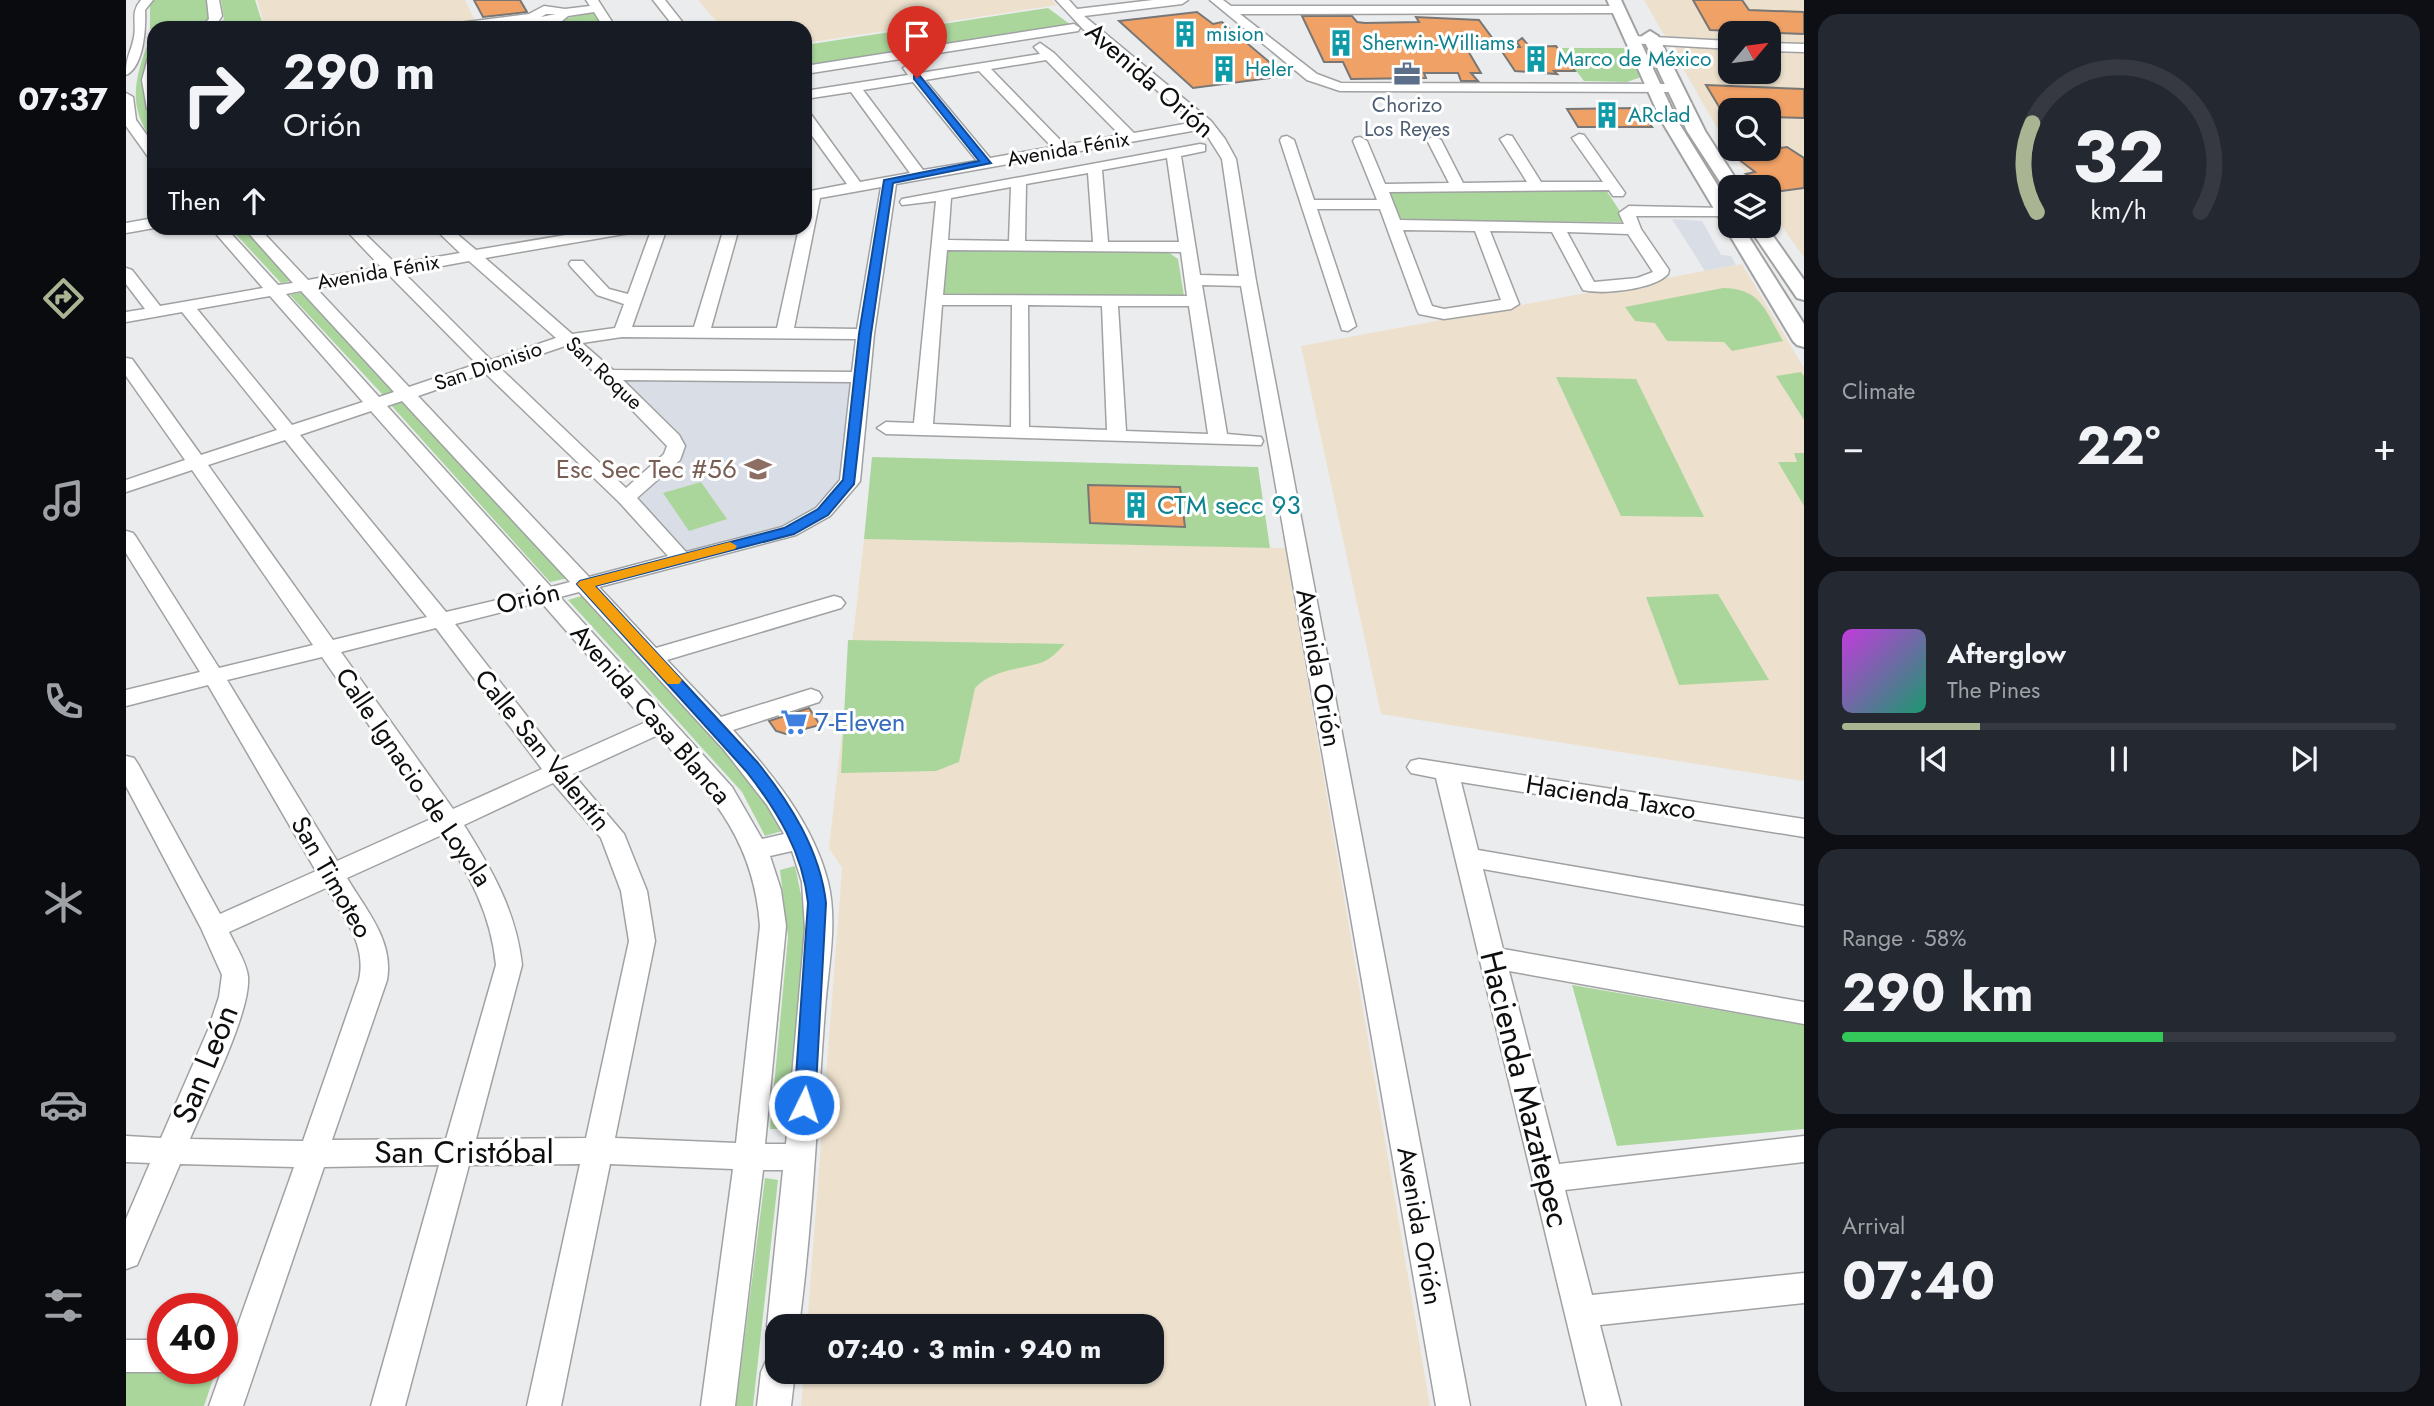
<!DOCTYPE html>
<meta charset="utf-8">
<style>
:root{--surface:#171b24;--page:#242831;--text:#f1f3f6;--muted:#9ea1a6;--line:#363941;--accent:#a9b492}
body{margin:0;font-family:Jost,sans-serif;background:var(--page);color:var(--text);height:100vh;display:flex;flex-direction:column;font-size:26px;white-space:nowrap}
*{box-sizing:border-box;margin:0}
p{font-size:23px;color:var(--muted)}
.icon{flex:none;width:38px;height:38px;fill:none;stroke:currentColor;stroke-width:2;stroke-linecap:round;stroke-linejoin:round}
.map{position:relative;flex:1;overflow:hidden}
.drawer{display:flex;flex-direction:column;gap:14px;padding:14px;background:#0d0f14;width:630px}
.drawer>*{flex:none}
.hud{position:absolute;left:21px;top:21px;width:665px;height:214px;border-radius:21px;box-shadow:0 2px 5px #0004;background:#171b24;color:var(--text);overflow:hidden}
.needle{width:46px;rotate:61deg}
.buttons{position:absolute;left:1592px;top:21px;display:grid;gap:14px}
.buttons a{display:grid;place-items:center;width:63px;height:63px;border-radius:14px;background:var(--surface);box-shadow:0 2px 5px #0004;font-size:35px}
.speed{position:absolute;left:21px;top:1293px;display:flex;gap:14px;font-size:35px;font-weight:700;text-align:center}
.speed>*{display:grid;place-content:center;width:91px;height:91px;border-radius:50%;background:var(--surface);box-shadow:0 2px 5px #0004;line-height:1}
.speed .limit{border:10px solid #d22;background:#fff;color:#111}
.pin{position:absolute;display:grid;place-items:center;width:60px;height:60px;color:#fff;margin:-72px -30px;border-radius:50% 50% 50% 0;rotate:-45deg;box-shadow:0 0 7px #0007}
.pin .icon{rotate:45deg}
.me{position:absolute;width:77px;margin:-38px;rotate:4deg;stroke-linejoin:round;filter:drop-shadow(0 0 5px #0008)}
.turn{display:flex;align-items:center;gap:24px;height:147px;padding:0 21px;font-size:32px}
.turn .icon{width:91px;height:91px;stroke-width:2.5}
.turn b{display:block;font-size:49px;line-height:60px}
.then{display:flex;align-items:center;height:66px;padding:0 21px;background:#0003;gap:14px;font-size:26px}
.big{font-size:52px;font-weight:700;line-height:1.1}
.drawer .card{flex:1;display:flex;flex-direction:column;justify-content:center;gap:10px;min-width:0;padding:0 24px;border-radius:21px;background:var(--page)}
.drawer .dial{align-items:center;gap:0}
.dial svg{height:182px;overflow:visible;fill:none;stroke:var(--line);stroke-width:7;stroke-linecap:round;text-anchor:middle}
.dial text{fill:var(--text);stroke:none}
.song{display:flex;align-items:center;gap:21px}
.cover{width:84px;height:84px;border-radius:10px;background:linear-gradient(135deg,hsl(290 70% 55%),hsl(160 70% 35%))}
.played{height:7px;border-radius:4px;background:linear-gradient(90deg,var(--accent) 25%,var(--line) 25%)}
.keys{display:flex;justify-content:space-around;direction:ltr}
.heat{display:flex;justify-content:space-between;align-items:center;font-size:38px;direction:ltr}
.charge{height:10px;border-radius:5px;background:linear-gradient(90deg,#34c759 58%,var(--line) 0)}
.trip{position:absolute;left:639px;top:1314px;width:399px;height:70px;border-radius:21px;background:var(--surface);box-shadow:0 2px 5px #0004;font-weight:700;line-height:70px;text-align:center}
main{display:flex;flex:1;min-height:0}
.dock{display:flex;flex-direction:column;width:126px;justify-content:space-around;align-items:center;background:#090b0e;color:var(--muted)}
.dock .icon{width:49px;height:49px}
.dock .on{color:var(--accent)}
.dock b{font-size:32px;color:var(--text)}
.map>svg:first-child{display:block}
</style>
<main>
<nav class="dock">
<b>07:37</b>
<svg class="icon on" aria-label="directions" viewBox="0 0 24 24"><path d="M12 3l9 9-9 9-9-9zM9 14v-3h6M13 9l2 2-2 2"/></svg>
<svg class="icon" aria-label="music" viewBox="0 0 24 24"><path d="M9 18V5l10-2v13"/><circle cx="6" cy="18" r="3"/><circle cx="16" cy="16" r="3"/></svg>
<svg class="icon" aria-label="phone" viewBox="0 0 24 24"><path d="M5 4h4l2 5-3 2q2 4 5 5l2-3 5 2v4C11 20 4 13 5 4z"/></svg>
<svg class="icon" aria-label="climate" viewBox="0 0 24 24"><path d="M12 3v18M4 7l16 10M4 17L20 7"/></svg>
<svg class="icon" aria-label="car" viewBox="0 0 24 24"><path d="M5 17H2v-5l4-1 3-4h7l3 4 3 1v5h-3M9 17h6M6 11h13"/><circle cx="7" cy="17" r="2"/><circle cx="17" cy="17" r="2"/></svg>
<svg class="icon" aria-label="filters" viewBox="0 0 24 24"><path d="M4 7h16M4 17h16"/><circle cx="9" cy="7" r="2"/><circle cx="15" cy="17" r="2"/></svg>
</nav>
<div class="map">
<svg width="1678" height="1406" viewBox="0 0 1678 1406">
<rect width="100%" height="100%" fill="#ebecee"/>
<!-- built -->
<g fill="#d9dde5">
<polygon points="1546,219 1576,221 1595,255 1605,256 1610,265 1579,271"/>
<polygon points="495,380 728,381 722,480 684,518 560,551 510,497 554,459 551,431"/>
</g>
<!-- industrial -->
<g fill="#ede1cd" fill-rule="evenodd">
<polygon points="131,0 339,0 350,23 311,28 139,28"/>
<polygon points="572,0 926,0 931,5 679,43 679,28 596,28"/>
<path d="M1518,0H1678V258L1643,208V187H1629L1602,147ZM1605,33H1643V72H1605ZM1605,110H1643V149H1605Z"/>
<polygon points="1616,264 1678,368 1678,781 1255,714 1175,346"/>
<polygon points="738,539 1159,548 1304,1406 675,1406 678,1372 1026,1372 1026,1326 681,1326 716,868 703,848"/>
</g>
<!-- green -->
<g fill="#aad69c">
<polygon points="29,0 83,0 85,21 74,28 28,28 28,31 24,29 24,2"/>
<polygon points="95,0 129,0 138,28 90,28 98,19"/>
<polygon points="922,8 945,25 679,67 679,45"/>
<polygon points="469,11 480,28 426,28 423,23"/>
<path d="M24,38H28V52C6,77 28,113 28,142C0,107 9,77 24,38Z"/>
<polygon points="1433,48 1498,48 1515,77 1501,82 1458,81"/>
<polygon points="1262,190 1480,190 1501,222 1275,221"/>
<polygon points="104,228 114,228 121,231 166,281 155,283"/>
<polygon points="819,249 1042,252 1052,259 1058,296 1053,299 816,295"/>
<path d="M1597,288C1635,288 1640,312 1657,341L1606,351L1598,342L1541,341L1529,323L1509,321L1499,307Z"/>
<polygon points="178,292 269,391 257,395 164,295"/>
<polygon points="1675,372 1678,376 1678,420 1650,376"/>
<polygon points="1430,377 1510,379 1578,517 1495,516"/>
<polygon points="278,400 442,578 424,582 264,404"/>
<polygon points="1668,453 1678,453 1678,506 1652,462 1671,462"/>
<polygon points="746,457 1132,467 1144,548 738,539"/>
<polygon points="575,482 601,519 563,531 537,493"/>
<polygon points="1592,594 1643,680 1553,685 1520,597"/>
<polygon points="459,595 619,771 656,831 639,836 616,792 442,600"/>
<path d="M722,640L939,644C933,650 925,659 917,662C894,670 867,669 849,688L833,762L810,771L715,773Z"/>
<polygon points="669,866 680,919 661,1129 644,1129 662,937 654,870"/>
<polygon points="1446,985 1678,1025 1678,1129 1491,1146"/>
<polygon points="639,1178 652,1180 627,1406 610,1406"/>
<polygon points="0,1368 90,1370 78,1406 0,1406"/>
</g>
<!-- building -->
<g fill="#efa166" stroke="#787776" stroke-width="2">
<polygon points="348,0 394,0 401,12 357,17"/>
<polygon points="1567,0 1616,0 1623,10 1678,12 1678,34 1584,30"/>
<polygon points="1071,12 1087,24 1096,22 1160,76 1067,88 993,21"/>
<polygon points="1176,16 1226,16 1231,22 1239,23 1293,22 1290,17 1353,20 1370,43 1338,44 1355,73 1345,73 1352,81 1335,81 1332,73 1298,73 1300,78 1225,79 1217,62 1198,62"/>
<polygon points="1396,38 1404,47 1430,46 1449,71 1428,71 1431,74 1389,71 1373,47 1394,47 1391,42"/>
<polygon points="1580,85 1678,89 1678,118 1643,117 1643,110 1595,110"/>
<polygon points="1511,108 1526,127 1452,127 1441,109"/>
<polygon points="1661,147 1678,158 1678,188 1649,192 1620,174 1629,172 1607,155"/>
<polygon points="962,485 1054,487 1059,527 964,523"/>
<polygon points="683,708 694,725 660,734 650,731 643,721"/>
</g>
<g fill="none" stroke-linecap="round" stroke-linejoin="round">
<defs>
<g id="minor">
<path d="M15,0H27L19,10C20,27 18,67 0,75C0,55 5,53 8,37C11,21 4,13 15,0Z"/>
<polygon points="81,0 93,0 96,16 88,28 74,28 83,19"/>
<path d="M460,0H472L490,28H478L468,12L442,16L436,21L423,25L404,21L352,28H319L325,24L403,14L418,6L439,9L464,6ZM420,14H430L415,17Z"/>
<polygon points="527,0 539,0 561,28 549,28"/>
<path d="M930,0H943L951,9L1027,0H1062L1056,4L958,16L1085,121L1099,139L1110,159L1130,281L1344,1406H1310L1115,286L1076,285L1101,434L1135,437L1137,441L1135,445L760,434L751,428L760,422L788,423L810,201L776,205L774,202L776,199L1074,144L1079,145V151L1055,156L1074,275L1113,276L1096,159L1077,129L770,184L748,334L734,481L731,485L704,516L670,535L473,587L530,648L708,596L715,598L719,603L715,608L541,660L595,717L685,689L693,692L696,697L693,702L607,730C646,774 687,823 702,882C712,923 702,968 699,1009C691,1115 687,1221 673,1326H651V1339L646,1337L641,1326L657,1170H637L609,1406H575L607,1169L484,1164L435,1406H401L454,1164L343,1165L279,1406H245L313,1165L198,1167L117,1406H83L168,1167L54,1164L11,1265L0,1269V1219L24,1163L0,1162V1136L35,1138L82,1030L93,997L96,975L75,928L0,786V756L8,758L12,764L94,914L190,871L82,685L0,706V690L74,672L0,553V531L7,533L10,537L93,668L187,645L66,470L0,492V480L59,460L0,376V358L6,359L75,455L151,430L56,312L0,322V312L19,309L0,284V268L6,270L34,306L137,288L85,228H100L152,285L167,283L118,228H133L182,280L255,267L218,228H233L270,264L334,253L308,228H324L350,250L481,228H511L504,233L359,258L446,334L489,328L498,304L471,295L445,267L443,264L445,261H457L483,289L502,294L526,228H541L506,327H568L598,228H613L585,328H651L673,228H679V192L721,184L679,126V112L684,113L734,182L784,173L725,92L679,99V91L782,75L777,68L783,64L794,73L914,54L908,47L914,43L928,53L1008,133L1069,122L957,29ZM920,60L994,135L939,145L865,69ZM853,71L926,147L864,158L799,80ZM787,82L851,161L797,170L737,90ZM1041,158L1053,242H982L976,170ZM962,173L967,242L899,241L900,184ZM755,187L731,329L668,328L694,198ZM885,187L883,241L822,240L825,198ZM821,250L1055,252L1061,296L817,295ZM343,261L430,338L365,360L278,273ZM263,275L351,364L283,387L190,288ZM175,291L268,392L253,397L160,294ZM144,296L237,402L166,425L71,309ZM816,305H886L885,427L807,424ZM902,305L976,306L981,430L903,427ZM992,306H1063L1082,434L1000,431ZM496,337L730,339L726,372L487,370L456,343ZM439,346L476,379L541,446L538,454L500,488L374,368ZM359,373L493,502L542,556L463,577L292,396ZM497,380L725,382L714,480L690,508L656,527L560,552L511,498L554,460L559,446L553,435ZM276,401L444,582L425,587L261,406ZM245,411L405,592L320,612L174,435ZM159,440L301,617L207,640L82,465ZM453,592L598,750L641,805L658,834L636,839L606,787L434,597ZM415,602L520,722L435,760L329,624ZM310,628L416,769L327,809L215,652ZM196,657L307,818L211,861L101,680ZM532,735C586,796 628,840 634,926L610,1143L489,1138L529,941L521,891L498,834L447,774ZM427,783L475,838L495,891L503,941L460,1138L350,1139L396,965C390,911 366,870 338,825ZM318,834C344,877 365,914 370,965L320,1139L206,1140L261,980C268,941 240,910 221,878ZM666,851L676,882L679,929L660,1144H639L660,926L655,890L644,856ZM200,888C218,918 241,944 233,980L177,1141L64,1139C79,1103 125,1012 122,977C121,963 109,945 103,932Z"/>
<polygon points="1084,0 1097,0 1105,6 1493,6 1499,10 1497,13 1114,14 1191,74 1215,83 1550,84 1557,88 1550,92 1214,91 1181,80"/>
<polygon points="948,24 954,28 952,31 679,74 679,66"/>
<polygon points="1508,36 1605,41 1605,49 1504,43 1502,40"/>
<polygon points="1643,43 1678,44 1678,52 1643,51"/>
<polygon points="28,54 28,113 21,109 16,80 22,58"/>
<polygon points="0,93 7,97 10,120 28,145 28,159 23,158 0,126"/>
<path d="M1453,134L1458,135L1497,190L1499,193L1497,196H1487L1483,190L1263,192L1274,220L1498,224L1493,213L1503,206L1599,208L1604,210L1605,216H1510L1515,229L1543,270L1542,274C1529,289 1477,295 1457,290L1426,232L1364,231L1393,304L1385,309L1318,319L1293,314L1291,310L1254,209H1191L1230,326L1222,331L1216,330L1154,140L1156,137L1161,136L1168,140L1188,200H1251L1227,141L1229,138L1234,137L1241,141L1259,184L1323,183L1301,140L1308,136L1315,140L1337,183L1401,182L1374,139L1381,135L1386,136L1415,182H1477L1446,138ZM1277,230L1349,231L1375,300L1318,309L1306,306ZM1441,232L1502,234L1527,272L1511,278L1468,282Z"/>
<polygon points="28,218 28,228 0,233 0,223"/>
<polygon points="1293,759 1678,819 1678,837 1335,782 1352,850 1678,906 1678,926 1357,869 1377,949 1678,1002 1678,1024 1383,971 1433,1164 1678,1136 1678,1162 1439,1190 1466,1295 1678,1273 1678,1303 1474,1325 1495,1406 1461,1406 1310,778 1285,773 1281,767 1285,761"/>
<polygon points="0,1340 37,1340 37,1368 46,1368 37,1372 0,1372"/>
<polygon points="651,1356 651,1372 669,1372 665,1406 631,1406 635,1372 640,1361"/>
</g>
<g id="major">
<polygon points="1481,0 1495,0 1551,120 1605,207 1605,226 1616,226 1678,324 1678,347 1671,345 1667,341 1535,120"/>
<polygon points="1524,31 1532,36 1579,131 1615,187 1605,187 1605,192 1600,191 1561,131 1516,36"/>
<polygon points="1622,226 1640,226 1678,280 1678,300 1671,298"/>
</g>
</defs>
<!-- minor casing -->
<use href="#minor" stroke="#a0a1a2" stroke-width="3"/>
<!-- major casing -->
<use href="#major" stroke="#a0a1a2" stroke-width="4"/>
<!-- minor -->
<use href="#minor" fill="#fff" fill-rule="evenodd"/>
<!-- major -->
<use href="#major" fill="#fff" fill-rule="evenodd"/>
</g>
<!-- route -->
<path fill="#1a73e8" stroke="#114b97" stroke-width="2" d="M788,76H794L865,163L767,183L745,334L728,484L702,515L668,534L469,586L632,763C664,803 694,850 700,903L689,1105L686,1111L678,1114L671,1111L668,1105L682,903C677,853 651,810 620,771L451,584L454,581L658,528L692,509L717,480L733,334L758,180L853,161L788,79Z"/>
<!-- slow -->
<polygon fill="#f59e0b" points="604,542 611,546 609,549 469,586 553,677 556,680 553,684 542,684 451,584 454,581"/>
<!-- icons -->
<defs>
<symbol id="building-bare" viewBox="-9 -9 18 18"><path d="M-4-6H4V6H1V3H-1V6H-4ZM-2.5-4.3h1.7v1.8h-1.7ZM.8-4.3h1.7v1.8H.8ZM-2.5-1h1.7V.8h-1.7ZM.8-1h1.7V.8H.8Z" fill="#0f9aa8" stroke="#fff" stroke-width="2.5" paint-order="stroke"/></symbol>
<symbol id="office-bare" viewBox="-9 -9 18 18"><path d="M-6-3h4V-5.5h4V-3h4V5H-6ZM-1-4.5V-3h2v-1.5ZM-6 0V1H6V0Z" fill="#5c6f8a" stroke="#fff" stroke-width="2.5" paint-order="stroke"/></symbol>
<symbol id="school-bare" viewBox="-9 -9 18 18"><path d="M0-5L7-2L0 1L-7-2ZM-4 1L0 2.5L4 1V4Q0 6-4 4Z" fill="#8d6e63" stroke="#fff" stroke-width="2.5" paint-order="stroke"/></symbol>
<symbol id="supermarket-bare" viewBox="-9 -9 18 18"><path d="M-6-5.5h2.5l.6 2H6L4.5 2H-2.5L-4.4-4H-6ZM-1.5 3.2a1.3 1.3 0 1 0 .1 0ZM3 3.2a1.3 1.3 0 1 0 .1 0Z" fill="#3f7fe0" stroke="#fff" stroke-width="2.5" paint-order="stroke"/></symbol>
</defs>
<g fill-rule="evenodd">
<use href="#building-bare" x="1040" y="15" width="38" height="38"/>
<use href="#building-bare" x="1196" y="24" width="38" height="38"/>
<use href="#building-bare" x="1391" y="40" width="38" height="38"/>
<use href="#building-bare" x="1079" y="50" width="38" height="38"/>
<use href="#office-bare" x="1262" y="55" width="38" height="38"/>
<use href="#building-bare" x="1462" y="96" width="38" height="38"/>
<use href="#school-bare" x="613" y="450" width="38" height="38"/>
<use href="#building-bare" x="991" y="486" width="38" height="38"/>
<use href="#supermarket-bare" x="649" y="703" width="38" height="38"/>
</g>
<g text-anchor="middle" stroke-width="6" stroke-linejoin="round" paint-order="stroke">
<!-- far-culture labels -->
<g font-size="21" fill="#0d838f" stroke="#fff" text-anchor="start">
<text x="1080" y="41">mision</text>
<text x="1236" y="50">Sherwin-Williams</text>
<text x="1431" y="66">Marco de México</text>
<text x="1119" y="76">Heler</text>
<text x="1502" y="122">ARclad</text>
</g>
<!-- far-service labels -->
<g font-size="21" fill="#4e5e75" stroke="#fff">
<text x="1281" y="112">Chorizo<tspan x="1281" dy="24">Los Reyes</tspan></text>
</g>
<!-- far-street labels -->
<g font-size="21" fill="#0d0e0e" stroke="#fff">
<text transform="translate(942 149) rotate(-10)" y="7">Avenida Fénix</text>
<text transform="translate(252 272) rotate(-10)" y="7">Avenida Fénix</text>
<text transform="translate(362 366) rotate(-19)" y="7">San Dionisio</text>
<text transform="translate(478 373) rotate(43)" y="7">San Roque</text>
</g>
<!-- street labels -->
<g font-size="26" fill="#0d0e0e" stroke="#fff">
<text transform="translate(1024 80) rotate(41)" y="9">Avenida Orión</text>
<text transform="translate(402 598) rotate(-13)" y="9">Orión</text>
<text transform="translate(1193 668) rotate(80)" y="9">Avenida Orión</text>
<text transform="translate(525 714) rotate(49)" y="9">Avenida Casa Blanca</text>
<text transform="translate(417 750) rotate(51)" y="9">Calle San Valentín</text>
<text transform="translate(288 777) rotate(56)" y="9">Calle Ignacio de Loyola</text>
<text transform="translate(1485 797) rotate(9)" y="9">Hacienda Taxco</text>
<text transform="translate(206 877) rotate(60)" y="9">San Timoteo</text>
<text transform="translate(1294 1226) rotate(80)" y="9">Avenida Orión</text>
</g>
<!-- education labels -->
<g font-size="26" fill="#785e54" stroke="#fff" text-anchor="end">
<text x="611" y="478">Esc Sec Tec #56</text>
</g>
<!-- culture labels -->
<g font-size="26" fill="#0d838f" stroke="#fff" text-anchor="start">
<text x="1031" y="514">CTM secc 93</text>
</g>
<!-- shop labels -->
<g font-size="26" fill="#366cbe" stroke="#fff" text-anchor="start">
<text x="689" y="731">7-Eleven</text>
</g>
<!-- near-street labels -->
<g font-size="32" fill="#0d0e0e" stroke="#fff">
<text transform="translate(79 1064) rotate(-68)" y="11">San León</text>
<text transform="translate(1399 1089) rotate(76)" y="11">Hacienda Mazatepec</text>
<text x="338" y="1163">San Cristóbal</text>
</g>
</g>
</svg>
<div class="buttons">
<a><svg class="needle" viewBox="-14 -14 28 28"><path d="M0-13l5 13h-10z" fill="#e53935"/><path d="M0 13l5-13h-10z" fill="#9ea1a6"/></svg></a>
<a><svg class="icon" aria-label="search" viewBox="0 0 24 24"><circle cx="10" cy="10" r="6"/><path d="M15 15l6 6"/></svg></a>
<a><svg class="icon" aria-label="layers" viewBox="0 0 24 24"><path d="M12 4l9 5-9 5-9-5zM3 14l9 5 9-5"/></svg></a>
</div>
<div class="speed"><div class="limit">40</div></div>
<div class="pin" style="left:791px;top:78px;background:#d93025"><svg class="icon" aria-label="arrive" viewBox="0 0 24 24"><path d="M6 21V4h12l-3 4 3 4H6"/></svg></div>
<svg class="me" style="left:678px;top:1105px" viewBox="-20 -20 40 40"><circle r="17" fill="#1a73e8" stroke="#fff" stroke-width="3"/><path d="M0-11L8 9 0 5-8 9z" fill="#fff"/></svg>
<div class="trip">07:40 · 3 min · 940 m</div>
<div class="hud">
<div class="turn"><svg class="icon" aria-label="right" viewBox="0 0 24 24"><path d="M7 20v-9h11M14 6l5 5-5 5"/></svg><div><b>290 m</b>Orión</div></div>
<div class="then">Then<svg class="icon" aria-label="ahead" viewBox="0 0 24 24"><path d="M12 20V5M6 11l6-6 6 6"/></svg></div>
</div>
</div>
<section class="drawer">
<div class="card dial"><svg viewBox="0 0 100 80">
<path d="M14 69A42 42 0 1 1 86 69"/>
<path d="M14 69A42 42 0 0 1 12 30" stroke="#a9b492"/>
<text x="50" y="56" font-size="32" font-weight="700">32</text>
<text x="50" y="72" font-size="11">km/h</text>
</svg></div>
<div class="card"><p>Climate</p>
<div class="heat"><a>−</a><b class="big">22°</b><a>+</a></div>
</div>
<div class="card">
<div class="song"><i class="cover"></i><div><b>Afterglow</b><p>The Pines</p></div></div>
<div class="played"></div>
<div class="keys"><svg class="icon" aria-label="previous" viewBox="0 0 24 24"><path d="M18 5L8 12l10 7zM5 5v14"/></svg><svg class="icon" aria-label="pause" viewBox="0 0 24 24"><path d="M8 5v14M16 5v14"/></svg><svg class="icon" aria-label="next" viewBox="0 0 24 24"><path d="M6 5l10 7-10 7zM19 5v14"/></svg></div>
</div>
<div class="card"><p>Range · 58%</p><b class="big">290 km</b><div class="charge"></div></div>
<div class="card"><p>Arrival</p><b class="big">07:40</b></div>
</section>
</main>
